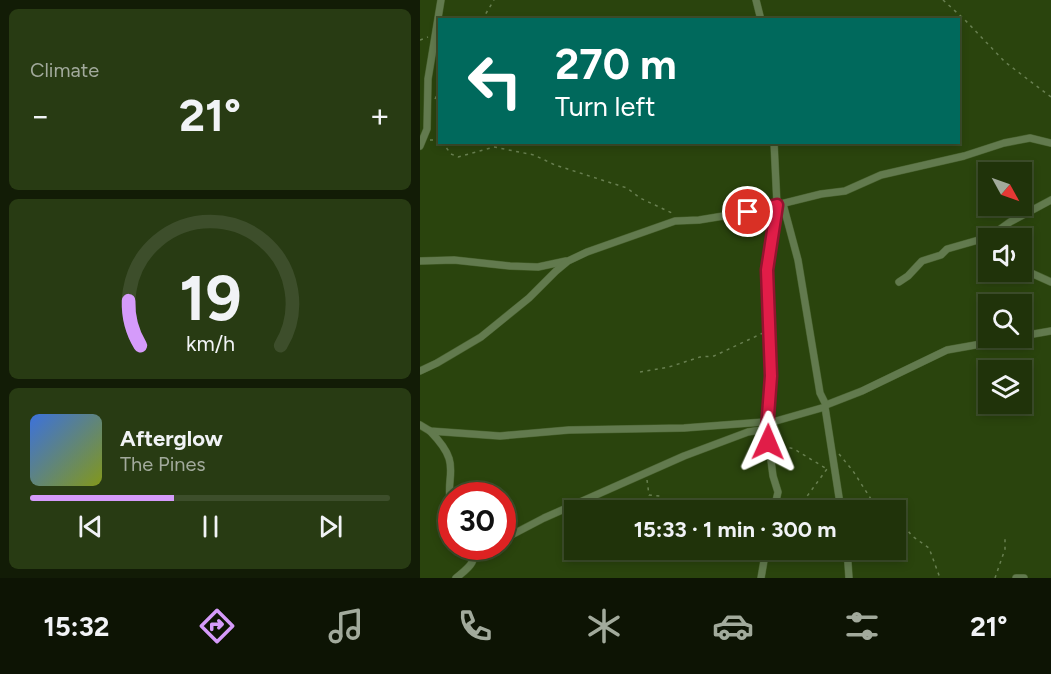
<!DOCTYPE html>
<meta charset="utf-8">
<style>
:root{--surface:#20330a;--page:#283b13;--text:#f1f3f6;--muted:#a2aa9c;--line:#3d4e2b;--accent:#d59bfa}
body{margin:0;font-family:Figtree,sans-serif;background:var(--page);color:var(--text);height:100vh;display:flex;flex-direction:column;font-size:22px;white-space:nowrap}
*{box-sizing:border-box;margin:0}
p{font-size:20px;color:var(--muted)}
.icon{flex:none;width:33px;height:33px;fill:none;stroke:currentColor;stroke-width:2;stroke-linecap:round;stroke-linejoin:round}
.map{position:relative;flex:1;overflow:hidden}
.side{display:flex;flex-direction:column;gap:9px;padding:9px;background:#121c06;width:420px}
.side>*{flex:none}
.guide{position:absolute;left:18px;top:18px;width:522px;height:126px;border-radius:0px;box-shadow:0 3px 9px #0003,0 0 0 2px var(--line);background:#00695c;color:#fff;overflow:hidden}
.needle{width:39px;rotate:130deg}
.buttons{position:absolute;left:558px;top:162px;display:grid;gap:12px}
.buttons a{display:grid;place-items:center;width:54px;height:54px;border-radius:0px;background:var(--surface);box-shadow:0 3px 9px #0003,0 0 0 2px var(--line);font-size:30px}
.speed{position:absolute;left:18px;top:482px;display:flex;gap:12px;font-size:30px;font-weight:700;text-align:center}
.speed>*{display:grid;place-content:center;width:78px;height:78px;border-radius:50%;background:var(--surface);box-shadow:0 3px 9px #0003,0 0 0 2px var(--line);line-height:1}
.speed .limit{border:9px solid #d22;background:#fff;color:#111}
.pin{position:absolute;display:grid;place-items:center;width:51px;height:51px;color:#fff;margin:-26px;border:3px solid #fff;border-radius:50%;box-shadow:0 2px 6px #0007}
.me{position:absolute;width:66px;margin:-33px;rotate:1deg;stroke-linejoin:round;filter:drop-shadow(0 0 4px #0008)}
.turn{display:flex;align-items:center;gap:21px;height:126px;padding:0 18px;font-size:27px}
.turn .icon{width:78px;height:78px;stroke-width:2.5}
.turn b{display:block;font-size:42px;line-height:51px}
.big{font-size:45px;font-weight:700;line-height:1.1}
.side .tile{flex:1;display:flex;flex-direction:column;justify-content:center;gap:9px;min-width:0;padding:0 21px;border-radius:9px;background:var(--page)}
.side .dial{align-items:center;gap:0}
.dial svg{height:156px;overflow:visible;fill:none;stroke:var(--line);stroke-width:7;stroke-linecap:round;text-anchor:middle}
.dial text{fill:var(--text);stroke:none}
.song{display:flex;align-items:center;gap:18px}
.cover{width:72px;height:72px;border-radius:9px;background:linear-gradient(135deg,hsl(220 70% 55%),hsl(70 70% 35%))}
.played{height:6px;border-radius:3px;background:linear-gradient(90deg,var(--accent) 40%,var(--line) 40%)}
.keys{display:flex;justify-content:space-around;direction:ltr}
.heat{display:flex;justify-content:space-between;align-items:center;font-size:33px;direction:ltr}
.trip{position:absolute;left:144px;top:500px;width:342px;height:60px;border-radius:0px;background:var(--surface);box-shadow:0 3px 9px #0003,0 0 0 2px var(--line);font-weight:700;line-height:60px;text-align:center}
.menu{display:flex;height:96px;justify-content:space-around;align-items:center;background:#0d1404;color:var(--muted)}
.menu .icon{width:42px;height:42px}
.menu .current{color:var(--accent)}
.menu b{font-size:27px;color:var(--text)}
main{display:flex;flex:1;min-height:0}
.map>svg:first-child{display:block}
</style>
<main>
<section class="side">
<div class="tile"><p>Climate</p>
<div class="heat"><a>−</a><b class="big">21°</b><a>+</a></div>
</div>
<div class="tile dial"><svg viewBox="0 0 100 80">
<path d="M14 69A42 42 0 1 1 86 69"/>
<path d="M14 69A42 42 0 0 1 8 46" stroke="#d59bfa"/>
<text x="50" y="56" font-size="32" font-weight="700">19</text>
<text x="50" y="72" font-size="11">km/h</text>
</svg></div>
<div class="tile">
<div class="song"><i class="cover"></i><div><b>Afterglow</b><p>The Pines</p></div></div>
<div class="played"></div>
<div class="keys"><svg class="icon" aria-label="previous" viewBox="0 0 24 24"><path d="M18 5L8 12l10 7zM5 5v14"/></svg><svg class="icon" aria-label="pause" viewBox="0 0 24 24"><path d="M8 5v14M16 5v14"/></svg><svg class="icon" aria-label="next" viewBox="0 0 24 24"><path d="M6 5l10 7-10 7zM19 5v14"/></svg></div>
</div>
</section>
<div class="map">
<svg width="631" height="578" viewBox="0 0 631 578">
<rect width="100%" height="100%" fill="#2a440d"/>
<g fill="none" stroke-linecap="round" stroke-linejoin="round">
<defs>
<g id="minor">
<polyline points="336,0 341,20"/>
<polyline points="354,142 357,205 347,270 347,281 351,376 348,437 353,476 358,492 354,510"/>
<polyline points="0,146 7,129 8,79 21,0"/>
<polyline points="363,204 378,260 400,393 406,405"/>
<polyline points="583,228 588,238"/>
<polyline points="0,261 34,260 90,266 118,267 146,261"/>
<polyline points="602,264 611,273 631,282"/>
<polyline points="479,282 488,276 502,261 521,255 527,249 569,237 590,222 631,200"/>
<polyline points="602,336 631,331"/>
<polyline points="0,371 17,363 61,337 109,298 136,271 148,261 167,252 255,221 279,220 328,212 401,194 425,191 461,175 544,156 584,143 610,138 631,143"/>
<polyline points="405,407 421,510"/>
<polyline points="0,425 10,431 80,436 149,430 264,428 356,421 405,407 406,405 442,391 527,350 595,338"/>
<path d="M10,431C46,468 22,473 32,513"/>
<polyline points="82,540 124,518 264,456 328,432 347,429"/>
<polyline points="427,549 429,578"/>
<polyline points="55,556 72,546"/>
<path d="M36,578C48,568 60,561 49,546"/>
<polyline points="341,578 346,549"/>
<polyline points="596,578 604,578"/>
</g>
</defs>
<!-- minor casing -->
<use href="#minor" stroke="#48612e" stroke-width="8"/>
<!-- path -->
<g stroke="#687f50" stroke-width="1.5" stroke-dasharray="3 4.5" stroke-linecap="butt">
<polyline points="523,0 545,20 585,62 631,97"/>
<polyline points="62,20 74,0"/>
<polyline points="0,40 8,37"/>
<polyline points="15,99 20,89"/>
<polyline points="10,140 20,140"/>
<polyline points="22,142 31,154 38,157 74,147 114,155 135,165 207,188 220,198 254,214"/>
<polyline points="220,372 249,367 280,357 294,356 343,333"/>
<polyline points="355,444 374,449 407,469"/>
<polyline points="419,454 433,471 458,510"/>
<polyline points="227,480 229,495 240,496"/>
<polyline points="370,510 385,499 407,469"/>
<polyline points="476,528 485,527 492,536 509,548 520,578"/>
<polyline points="575,578 585,549 585,536"/>
</g>
<!-- minor -->
<use href="#minor" stroke="#627a4e" stroke-width="7"/>
</g>
<g fill="none" stroke-linecap="round" stroke-linejoin="round">
<defs>
<polyline id="route" points="328,212 357,205 347,270 351,376 347,429 348,442"/>
</defs>
<!-- route casing -->
<use href="#route" stroke="#92132f" stroke-width="15"/>
<!-- route -->
<use href="#route" stroke="#e11d48" stroke-width="10"/>
</g>
</svg>
<div class="buttons">
<a><svg class="needle" viewBox="-14 -14 28 28"><path d="M0-13l5 13h-10z" fill="#e53935"/><path d="M0 13l5-13h-10z" fill="#a2aa9c"/></svg></a>
<a><svg class="icon" aria-label="sound" viewBox="0 0 24 24"><path d="M4 9h4l5-4v14l-5-4H4zM17 9q2 3 0 6"/></svg></a>
<a><svg class="icon" aria-label="search" viewBox="0 0 24 24"><circle cx="10" cy="10" r="6"/><path d="M15 15l6 6"/></svg></a>
<a><svg class="icon" aria-label="layers" viewBox="0 0 24 24"><path d="M12 4l9 5-9 5-9-5zM3 14l9 5 9-5"/></svg></a>
</div>
<div class="speed"><div class="limit">30</div></div>
<div class="pin" style="left:328px;top:212px;background:#d93025"><svg class="icon" aria-label="arrive" viewBox="0 0 24 24"><path d="M6 21V4h12l-3 4 3 4H6"/></svg></div>
<svg class="me" style="left:348px;top:442px" viewBox="-20 -20 40 40"><path d="M0-17L14 15 0 8-14 15z" fill="#e11d48" stroke="#fff" stroke-width="4"/></svg>
<div class="trip">15:33 · 1 min · 300 m</div>
<div class="guide">
<div class="turn"><svg class="icon" aria-label="left" viewBox="0 0 24 24"><path d="M17 20v-9H6M10 6l-5 5 5 5"/></svg><div><b>270 m</b>Turn left</div></div>
</div>
</div>
</main>
<nav class="menu">
<b>15:32</b>
<svg class="icon current" aria-label="directions" viewBox="0 0 24 24"><path d="M12 3l9 9-9 9-9-9zM9 14v-3h6M13 9l2 2-2 2"/></svg>
<svg class="icon" aria-label="music" viewBox="0 0 24 24"><path d="M9 18V5l10-2v13"/><circle cx="6" cy="18" r="3"/><circle cx="16" cy="16" r="3"/></svg>
<svg class="icon" aria-label="phone" viewBox="0 0 24 24"><path d="M5 4h4l2 5-3 2q2 4 5 5l2-3 5 2v4C11 20 4 13 5 4z"/></svg>
<svg class="icon" aria-label="climate" viewBox="0 0 24 24"><path d="M12 3v18M4 7l16 10M4 17L20 7"/></svg>
<svg class="icon" aria-label="car" viewBox="0 0 24 24"><path d="M5 17H2v-5l4-1 3-4h7l3 4 3 1v5h-3M9 17h6M6 11h13"/><circle cx="7" cy="17" r="2"/><circle cx="17" cy="17" r="2"/></svg>
<svg class="icon" aria-label="filters" viewBox="0 0 24 24"><path d="M4 7h16M4 17h16"/><circle cx="9" cy="7" r="2"/><circle cx="15" cy="17" r="2"/></svg>
<b>21°</b>
</nav>
